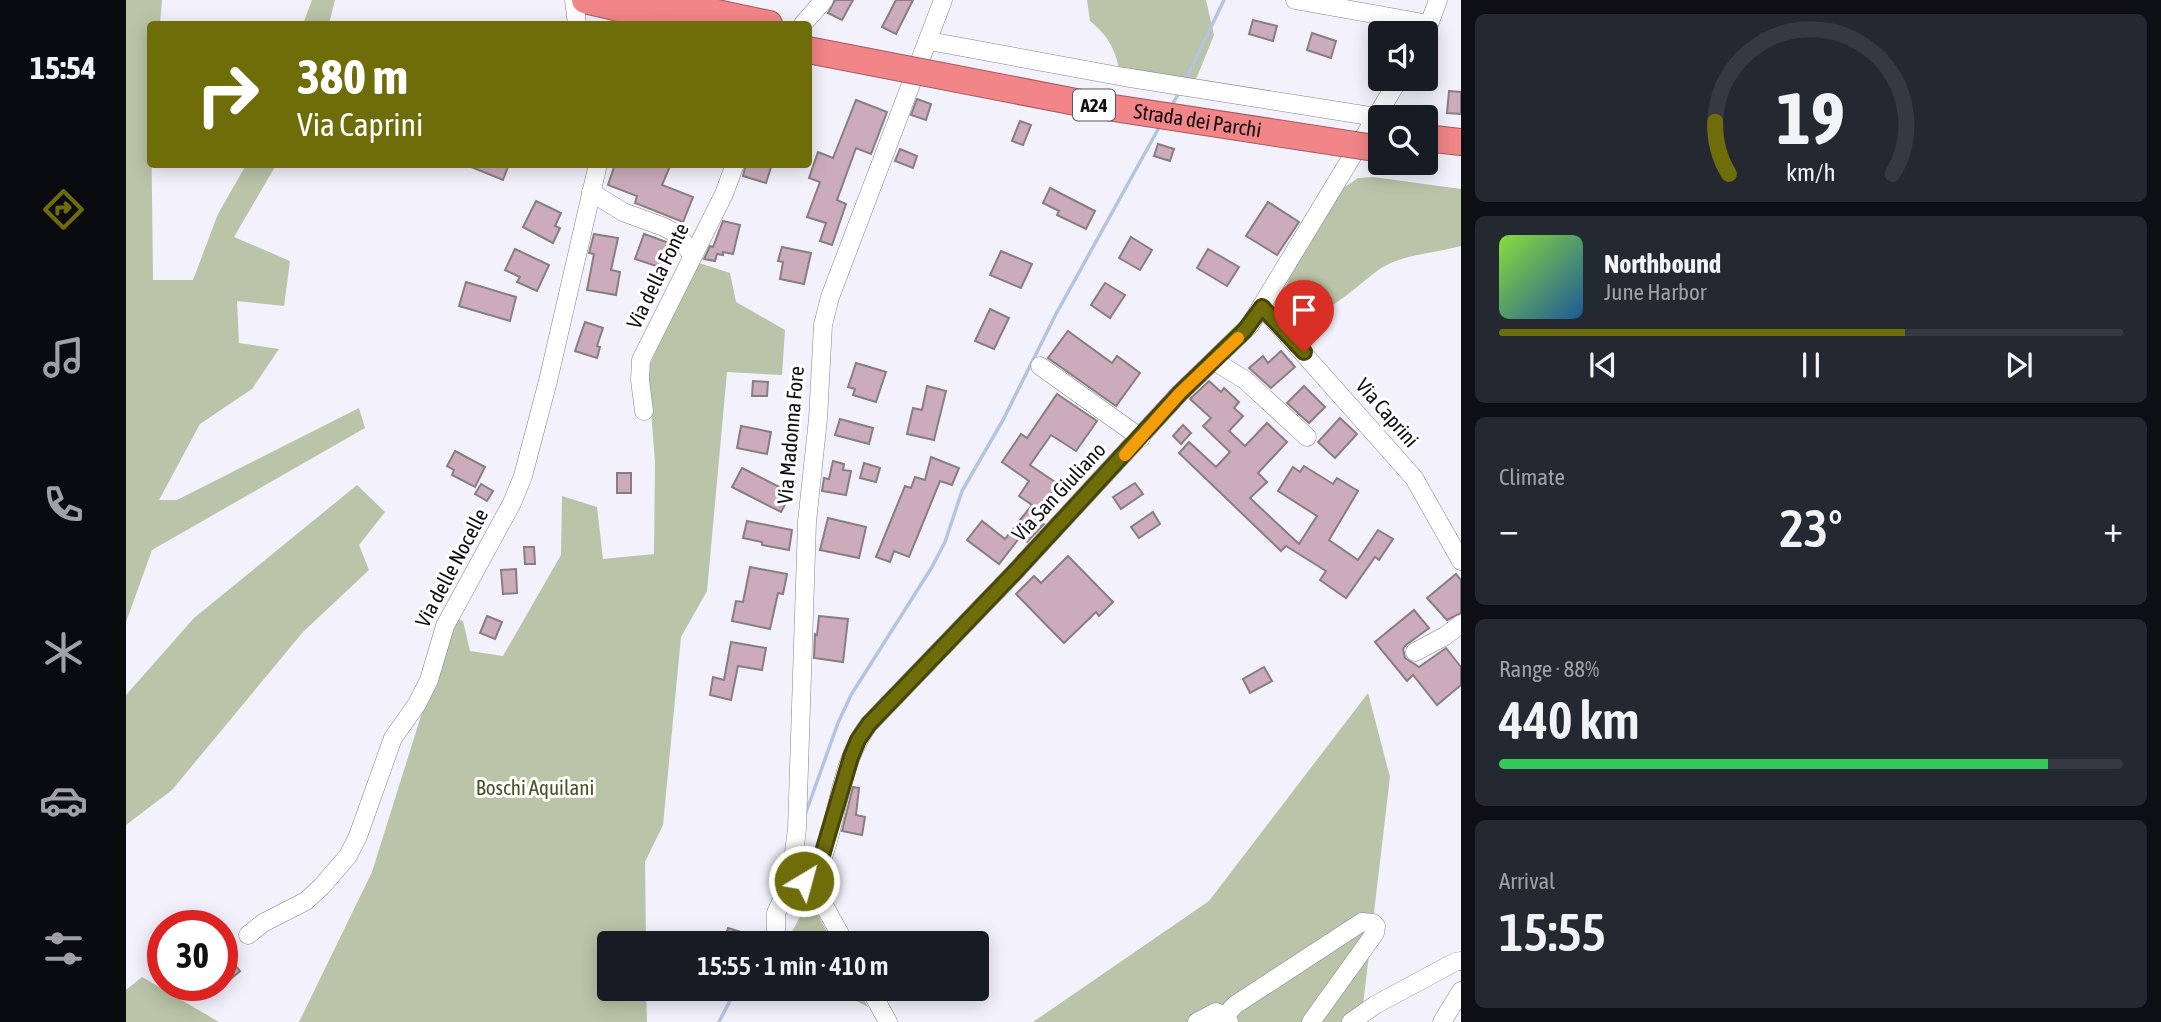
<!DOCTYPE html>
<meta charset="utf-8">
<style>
:root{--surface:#171b24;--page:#242831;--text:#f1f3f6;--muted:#9ea1a6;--line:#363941;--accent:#6f6c0a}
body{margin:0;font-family:"Asap Condensed",sans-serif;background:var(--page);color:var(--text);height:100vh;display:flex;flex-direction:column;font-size:26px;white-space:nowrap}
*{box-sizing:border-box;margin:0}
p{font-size:23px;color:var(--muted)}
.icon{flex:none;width:38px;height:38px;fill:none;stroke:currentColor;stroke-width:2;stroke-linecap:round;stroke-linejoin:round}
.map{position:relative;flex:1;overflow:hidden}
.sheet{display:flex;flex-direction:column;gap:14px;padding:14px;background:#0d0f14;width:700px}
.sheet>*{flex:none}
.top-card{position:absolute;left:21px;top:21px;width:665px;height:147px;border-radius:7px;box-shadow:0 4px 18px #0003;background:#6f6c0a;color:#fff;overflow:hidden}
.fabs{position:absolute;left:1242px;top:21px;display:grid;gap:14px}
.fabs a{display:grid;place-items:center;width:70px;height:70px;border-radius:7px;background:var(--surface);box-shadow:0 4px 18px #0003;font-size:35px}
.speed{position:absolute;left:21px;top:910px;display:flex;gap:14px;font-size:35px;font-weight:700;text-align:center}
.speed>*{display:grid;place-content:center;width:91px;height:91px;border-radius:50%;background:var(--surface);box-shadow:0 4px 18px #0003;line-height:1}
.speed .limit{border:10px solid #d22;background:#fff;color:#111}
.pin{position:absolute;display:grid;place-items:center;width:60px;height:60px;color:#fff;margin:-72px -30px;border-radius:50% 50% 50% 0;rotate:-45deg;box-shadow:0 0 7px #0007}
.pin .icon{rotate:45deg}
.me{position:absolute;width:77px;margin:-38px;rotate:37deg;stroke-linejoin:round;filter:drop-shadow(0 0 5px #0008)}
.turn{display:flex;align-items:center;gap:24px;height:147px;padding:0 35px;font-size:32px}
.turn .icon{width:91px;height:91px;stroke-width:2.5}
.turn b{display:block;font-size:49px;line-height:60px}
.big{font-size:52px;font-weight:600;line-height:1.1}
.sheet .widget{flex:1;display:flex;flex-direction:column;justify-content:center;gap:10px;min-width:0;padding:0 24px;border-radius:10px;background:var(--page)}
.sheet .dial{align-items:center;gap:0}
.dial svg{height:182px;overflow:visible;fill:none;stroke:var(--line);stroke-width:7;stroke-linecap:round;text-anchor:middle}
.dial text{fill:var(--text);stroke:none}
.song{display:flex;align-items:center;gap:21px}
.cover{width:84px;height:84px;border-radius:10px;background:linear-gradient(135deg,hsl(90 70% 55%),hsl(210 70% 35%))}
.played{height:7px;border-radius:4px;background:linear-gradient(90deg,var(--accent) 65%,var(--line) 65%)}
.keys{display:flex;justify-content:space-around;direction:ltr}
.heat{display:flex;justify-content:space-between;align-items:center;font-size:38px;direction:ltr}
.charge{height:10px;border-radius:5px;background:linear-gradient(90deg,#34c759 88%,var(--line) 0)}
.trip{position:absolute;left:471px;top:931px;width:392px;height:70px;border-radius:7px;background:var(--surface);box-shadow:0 4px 18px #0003;font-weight:600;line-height:70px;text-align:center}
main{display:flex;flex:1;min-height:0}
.tabs{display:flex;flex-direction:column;width:126px;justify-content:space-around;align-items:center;background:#090b0e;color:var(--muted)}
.tabs .icon{width:49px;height:49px}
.tabs .on{color:var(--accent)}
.tabs b{font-size:32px;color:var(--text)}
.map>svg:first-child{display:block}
</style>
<main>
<nav class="tabs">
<b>15:54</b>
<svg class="icon on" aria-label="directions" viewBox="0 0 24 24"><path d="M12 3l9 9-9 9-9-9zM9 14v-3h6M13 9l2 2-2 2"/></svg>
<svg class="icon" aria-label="music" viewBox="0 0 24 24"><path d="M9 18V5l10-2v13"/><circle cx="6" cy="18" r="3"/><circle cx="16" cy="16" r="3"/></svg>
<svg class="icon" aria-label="phone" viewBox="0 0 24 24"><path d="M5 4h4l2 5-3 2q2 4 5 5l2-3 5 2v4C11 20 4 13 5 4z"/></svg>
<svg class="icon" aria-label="climate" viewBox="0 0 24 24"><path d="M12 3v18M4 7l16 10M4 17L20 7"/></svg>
<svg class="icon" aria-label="car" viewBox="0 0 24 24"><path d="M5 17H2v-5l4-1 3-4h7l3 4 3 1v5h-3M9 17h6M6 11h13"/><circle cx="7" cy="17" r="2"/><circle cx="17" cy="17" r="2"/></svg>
<svg class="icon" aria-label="filters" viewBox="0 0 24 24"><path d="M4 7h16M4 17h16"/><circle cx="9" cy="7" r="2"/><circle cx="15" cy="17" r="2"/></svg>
</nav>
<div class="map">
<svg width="1335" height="1022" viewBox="0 0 1335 1022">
<rect width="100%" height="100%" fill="#f2f1fc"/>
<!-- green -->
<g fill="#bac4a8">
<polygon points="0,0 36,0 34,24 24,24 27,280 67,280 92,214 120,165 150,165 108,237 164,261 158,306 111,301 113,343 153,349 126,389 74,424 33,500 51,500 233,408 239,428 26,550 0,622"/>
<polygon points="186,0 209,0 203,24 177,24"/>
<path d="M961,0H1080L1088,35L1071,77L1066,82L993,69C989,48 981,35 964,21Z"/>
<path d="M1247,177L1335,189V246C1310,253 1279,254 1257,267C1236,279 1190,332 1165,309C1156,301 1159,289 1163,279L1213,191L1232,178Z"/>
<polygon points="570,262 604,273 610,302 659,330 656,375 601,372 581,591 555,637 537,825 519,862 520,943 483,943 483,989 520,989 521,1022 173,1022 246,872 326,617 337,621 344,651 377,656 435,555 436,496 471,507 477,559 528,554 529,463 522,369"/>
<polygon points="231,485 259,512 233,545 243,570 177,632 46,790 0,825 0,695 68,618"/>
<polygon points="1242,693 1264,777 1235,1022 907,1022 1083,901"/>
<polygon points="677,911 691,913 707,943 660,943"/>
<polygon points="16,977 93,1022 0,1022 0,990"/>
<polygon points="707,989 732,989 742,1007"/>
</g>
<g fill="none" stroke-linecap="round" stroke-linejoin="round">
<!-- stream -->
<g stroke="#b4c5df" stroke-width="3.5">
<polyline points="1059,81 1098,0"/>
<polyline points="1046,105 1054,91"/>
<polyline points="679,815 712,723 725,695 806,567 819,542 836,491 877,420 930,314 1035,124"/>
<polyline points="633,943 634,942"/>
<polyline points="593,1022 610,989"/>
</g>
</g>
<!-- building -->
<g fill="#ccacba" stroke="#887e82" stroke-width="2">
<polygon points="709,0 727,0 716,20 702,13"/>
<polygon points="770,0 787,0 770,34 756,27"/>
<polygon points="1127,20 1151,26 1147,41 1123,34"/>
<polygon points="1186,33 1210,41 1205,58 1181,50"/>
<polygon points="1323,91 1335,92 1335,114 1321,113"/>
<polygon points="791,99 805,104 800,120 785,115"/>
<polygon points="730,100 761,112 745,154 730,148 711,200 720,204 706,245 694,241 700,223 681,217 694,182 683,178 692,152 707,158"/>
<polygon points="894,121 905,125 897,145 886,141"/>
<polygon points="1032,144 1048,149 1044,161 1028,156"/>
<polygon points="774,149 791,156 787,168 769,161"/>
<polygon points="338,164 383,164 377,180"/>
<polygon points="489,164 545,164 536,185 567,197 557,222 509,203 511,196 482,185"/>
<polygon points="620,164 646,164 640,183 617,176"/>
<polygon points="924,188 969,211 960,229 931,215 933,211 917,203"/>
<polygon points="410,201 435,213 429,226 434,228 427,243 397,227"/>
<polygon points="1142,202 1173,222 1151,255 1120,236"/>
<polygon points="597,221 614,225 607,254 597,252 597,255 591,254 589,261 578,259 584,246 587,247"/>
<polygon points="468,234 492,238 485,270 494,272 490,295 461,290 468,254 463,253"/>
<polygon points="518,234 546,244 547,247 539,269 509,259"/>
<polygon points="1005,237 1026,250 1014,270 993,258"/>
<polygon points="656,247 685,253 678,284 654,279 657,262 652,261"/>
<polygon points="389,249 423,265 411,291 391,282 394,277 379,270"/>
<polygon points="1082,249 1113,267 1101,286 1071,268"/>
<polygon points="875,251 906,264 895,288 864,275"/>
<polygon points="340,282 390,297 384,321 333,306"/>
<polygon points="979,283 999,295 984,318 965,305"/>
<polygon points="864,309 883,318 868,349 849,341"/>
<polygon points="459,322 477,328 471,346 474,347 471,358 449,351"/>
<polygon points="942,331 986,363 991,356 1014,373 990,406 922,358"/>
<polygon points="1155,351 1169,367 1145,388 1123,368 1137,356 1142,363"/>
<polygon points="730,363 760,372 750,402 727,395 729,389 722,387"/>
<polygon points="627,381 642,382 641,396 626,396"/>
<polygon points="1083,381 1095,392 1098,388 1113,402 1108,408 1117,416 1103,431 1119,446 1141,423 1161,442 1132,473 1141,482 1124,498 1173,544 1191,516 1152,491 1167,467 1174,472 1178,466 1207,484 1211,478 1232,491 1203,540 1232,560 1252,530 1267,539 1253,560 1249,557 1220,598 1194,580 1200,571 1160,546 1155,551 1053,453 1063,442 1090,467 1104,452 1077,426 1085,418 1064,399"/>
<polygon points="801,386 820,391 808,440 781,434 787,408 796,410"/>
<polygon points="1178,386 1199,407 1183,423 1161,403"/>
<polygon points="931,394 971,421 950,451 925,435 904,465 932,484 909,517 918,524 901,542 894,537 873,564 841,540 856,521 879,539 906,505 893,496 903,481 876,462 895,434 901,438"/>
<polygon points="1214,418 1231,434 1209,458 1192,442"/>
<polygon points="714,419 747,428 743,444 709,435"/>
<polygon points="1057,425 1065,433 1055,444 1047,436"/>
<polygon points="615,426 645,432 641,454 611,448"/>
<polygon points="329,451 359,467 349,487 326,475 328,470 321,466"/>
<polygon points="805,457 833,468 826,485 814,481 783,557 768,551 764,562 750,557 779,486 785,488 789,477 799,480"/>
<polygon points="707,461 718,464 717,470 725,471 720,495 696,491 698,478 703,479"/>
<polygon points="738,463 754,468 750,482 734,478"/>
<polygon points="616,468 665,493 655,512 606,487"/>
<rect x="491" y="473" width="14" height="20"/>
<polygon points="1009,483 1017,494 995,509 987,497"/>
<polygon points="355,484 367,491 361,501 349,494"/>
<polygon points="1027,512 1034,524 1013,538 1005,527"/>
<polygon points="702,518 740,527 733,558 694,550"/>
<polygon points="621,521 666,530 663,550 636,545 636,542 617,538"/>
<polygon points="398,547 408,547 409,564 399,564"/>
<polygon points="942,556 987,602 973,616 970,612 938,643 890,594 908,576 915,583"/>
<polygon points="624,567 661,574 657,594 652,593 644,629 606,621 610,601 617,602"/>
<polygon points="390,569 391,593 377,594 375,570"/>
<polygon points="1330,574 1335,580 1335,613 1321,620 1301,598"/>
<polygon points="1288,610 1303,628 1280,645 1277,649 1279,658 1293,667 1320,648 1335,667 1335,685 1311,705 1287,675 1281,681 1249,642"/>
<polygon points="361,616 376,622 369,639 354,633"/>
<polygon points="693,616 722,619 717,662 688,658 689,634 691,635"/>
<polygon points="605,642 640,648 636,670 612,666 605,700 584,695 587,677 598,680"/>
<polygon points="1138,667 1146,681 1124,693 1117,679"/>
<polygon points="727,787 733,788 730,815 739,817 736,835 716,831"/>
<polygon points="602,928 621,934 618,943 597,943"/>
<polygon points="96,949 114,971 96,986"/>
</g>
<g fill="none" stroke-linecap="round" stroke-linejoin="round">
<defs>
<g id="minor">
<polyline points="448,0 451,24"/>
<polyline points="1169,0 1303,24"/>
<polyline points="677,24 698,0"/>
<polyline points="1300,33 1312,0"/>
<polyline points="803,41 998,77 1250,117"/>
<polyline points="465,192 497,212 538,227 554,236 566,256"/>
<polyline points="1136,307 1288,478 1335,561"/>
<polyline points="1088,361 1119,380 1181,437"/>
<polyline points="914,366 1015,438"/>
<polyline points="518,411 514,380 515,360 598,194 609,164"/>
<polyline points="1289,652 1319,636 1335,624"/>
<polyline points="667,876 666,868 671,829 681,522 692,419 697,325 704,297 817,0"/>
<polyline points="122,935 137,923 180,901 196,886 222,856 232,836 267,738 291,704 303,680 319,626 386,503 397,476 422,381 472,164"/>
<polyline points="650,943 650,913 667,876"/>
<path d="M719,943L684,880C694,871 698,854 702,841C713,803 718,757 743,724L888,573L1054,393L1124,325L1273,79"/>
<polyline points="744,989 762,1022"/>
<polyline points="1099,1016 1109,1005 1236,922 1247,923 1250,926 1249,933 1185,1022"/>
<polyline points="1071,1022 1090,1012 1099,1016 1103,1022"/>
<polyline points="1225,1022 1249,1005 1329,962 1335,961"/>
<polyline points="1316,1022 1335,991"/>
</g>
<g id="highway">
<polyline points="459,0 553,22"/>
<polyline points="530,0 643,24"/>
<polyline points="1300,138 1335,142"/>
</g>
</defs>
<!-- minor casing -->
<use href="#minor" stroke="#85848e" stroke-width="19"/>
<!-- highway casing -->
<use href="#highway" stroke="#a35c5e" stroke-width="28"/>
<!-- minor -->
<use href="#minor" stroke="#fff" stroke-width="18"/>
<!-- highway -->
<use href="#highway" stroke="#f28587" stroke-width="26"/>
<defs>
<g id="highway-bridge">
<path id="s1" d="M682,50L955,103L1255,149"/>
</g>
</defs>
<!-- highway-bridge casing -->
<use href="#highway-bridge" stroke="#a35c5e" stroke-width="28" stroke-linecap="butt"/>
<!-- highway-bridge -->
<use href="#highway-bridge" stroke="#f28587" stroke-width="26"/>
</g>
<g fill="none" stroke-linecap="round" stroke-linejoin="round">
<defs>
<polyline id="route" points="678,881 687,878 694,862 725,757 732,740 743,724 888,573 1054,393 1119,330 1136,307 1178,352"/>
</defs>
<!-- route casing -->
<use href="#route" stroke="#484606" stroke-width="18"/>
<!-- route -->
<use href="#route" stroke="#6f6c0a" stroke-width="12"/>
<!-- slow -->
<polyline stroke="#f59e0b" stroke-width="12" points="999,455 1054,393 1112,338"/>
</g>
<g text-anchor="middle" stroke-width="6" stroke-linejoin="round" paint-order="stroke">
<!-- shield labels -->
<rect fill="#fff" stroke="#575759" stroke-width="2" x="947" y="89.5" width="42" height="31" rx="5"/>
<g font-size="19" font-weight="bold" fill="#0f0f12">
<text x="968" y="112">A24</text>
</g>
<!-- street labels -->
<g font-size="21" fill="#0f0f12" stroke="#fff">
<text dy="7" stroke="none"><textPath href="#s1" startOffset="396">Strada dei Parchi</textPath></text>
<text transform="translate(532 276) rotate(-64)" y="7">Via della Fonte</text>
<text transform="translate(1261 413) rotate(49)" y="7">Via Caprini</text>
<text transform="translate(665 435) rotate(-85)" y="7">Via Madonna Fore</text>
<text transform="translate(933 492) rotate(-47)" y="7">Via San Giuliano</text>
<text transform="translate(326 568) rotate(-62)" y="7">Via delle Nocelle</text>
</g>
<!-- park labels -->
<g font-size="21" fill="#445224" stroke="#fff">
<text x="409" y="795">Boschi Aquilani</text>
</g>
</g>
</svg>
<div class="fabs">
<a><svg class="icon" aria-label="sound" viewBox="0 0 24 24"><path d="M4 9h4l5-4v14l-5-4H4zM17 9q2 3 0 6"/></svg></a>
<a><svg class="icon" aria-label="search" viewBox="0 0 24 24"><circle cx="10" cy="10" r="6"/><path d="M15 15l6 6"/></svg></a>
</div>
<div class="speed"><div class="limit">30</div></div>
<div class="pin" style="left:1178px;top:352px;background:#d93025"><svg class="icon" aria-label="arrive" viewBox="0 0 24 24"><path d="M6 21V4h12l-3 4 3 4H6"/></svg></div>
<svg class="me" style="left:678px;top:881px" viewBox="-20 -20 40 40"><circle r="17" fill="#6f6c0a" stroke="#fff" stroke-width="3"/><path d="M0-11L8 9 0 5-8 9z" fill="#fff"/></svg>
<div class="trip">15:55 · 1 min · 410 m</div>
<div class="top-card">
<div class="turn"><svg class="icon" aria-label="right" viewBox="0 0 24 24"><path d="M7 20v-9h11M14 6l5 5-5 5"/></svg><div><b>380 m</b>Via Caprini</div></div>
</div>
</div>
<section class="sheet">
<div class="widget dial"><svg viewBox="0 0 100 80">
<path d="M14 69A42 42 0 1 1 86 69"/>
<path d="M14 69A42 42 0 0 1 8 46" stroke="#6f6c0a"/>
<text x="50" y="56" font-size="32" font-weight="700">19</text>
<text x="50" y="72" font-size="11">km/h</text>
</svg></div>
<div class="widget">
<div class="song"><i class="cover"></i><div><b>Northbound</b><p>June Harbor</p></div></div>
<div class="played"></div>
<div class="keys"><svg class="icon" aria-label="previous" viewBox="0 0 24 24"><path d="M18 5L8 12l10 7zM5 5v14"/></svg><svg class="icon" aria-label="pause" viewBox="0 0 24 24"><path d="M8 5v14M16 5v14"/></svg><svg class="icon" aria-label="next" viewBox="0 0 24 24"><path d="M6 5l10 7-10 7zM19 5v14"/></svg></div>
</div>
<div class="widget"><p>Climate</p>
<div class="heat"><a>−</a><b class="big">23°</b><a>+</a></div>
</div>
<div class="widget"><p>Range · 88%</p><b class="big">440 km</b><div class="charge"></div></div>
<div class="widget"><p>Arrival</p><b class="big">15:55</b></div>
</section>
</main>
